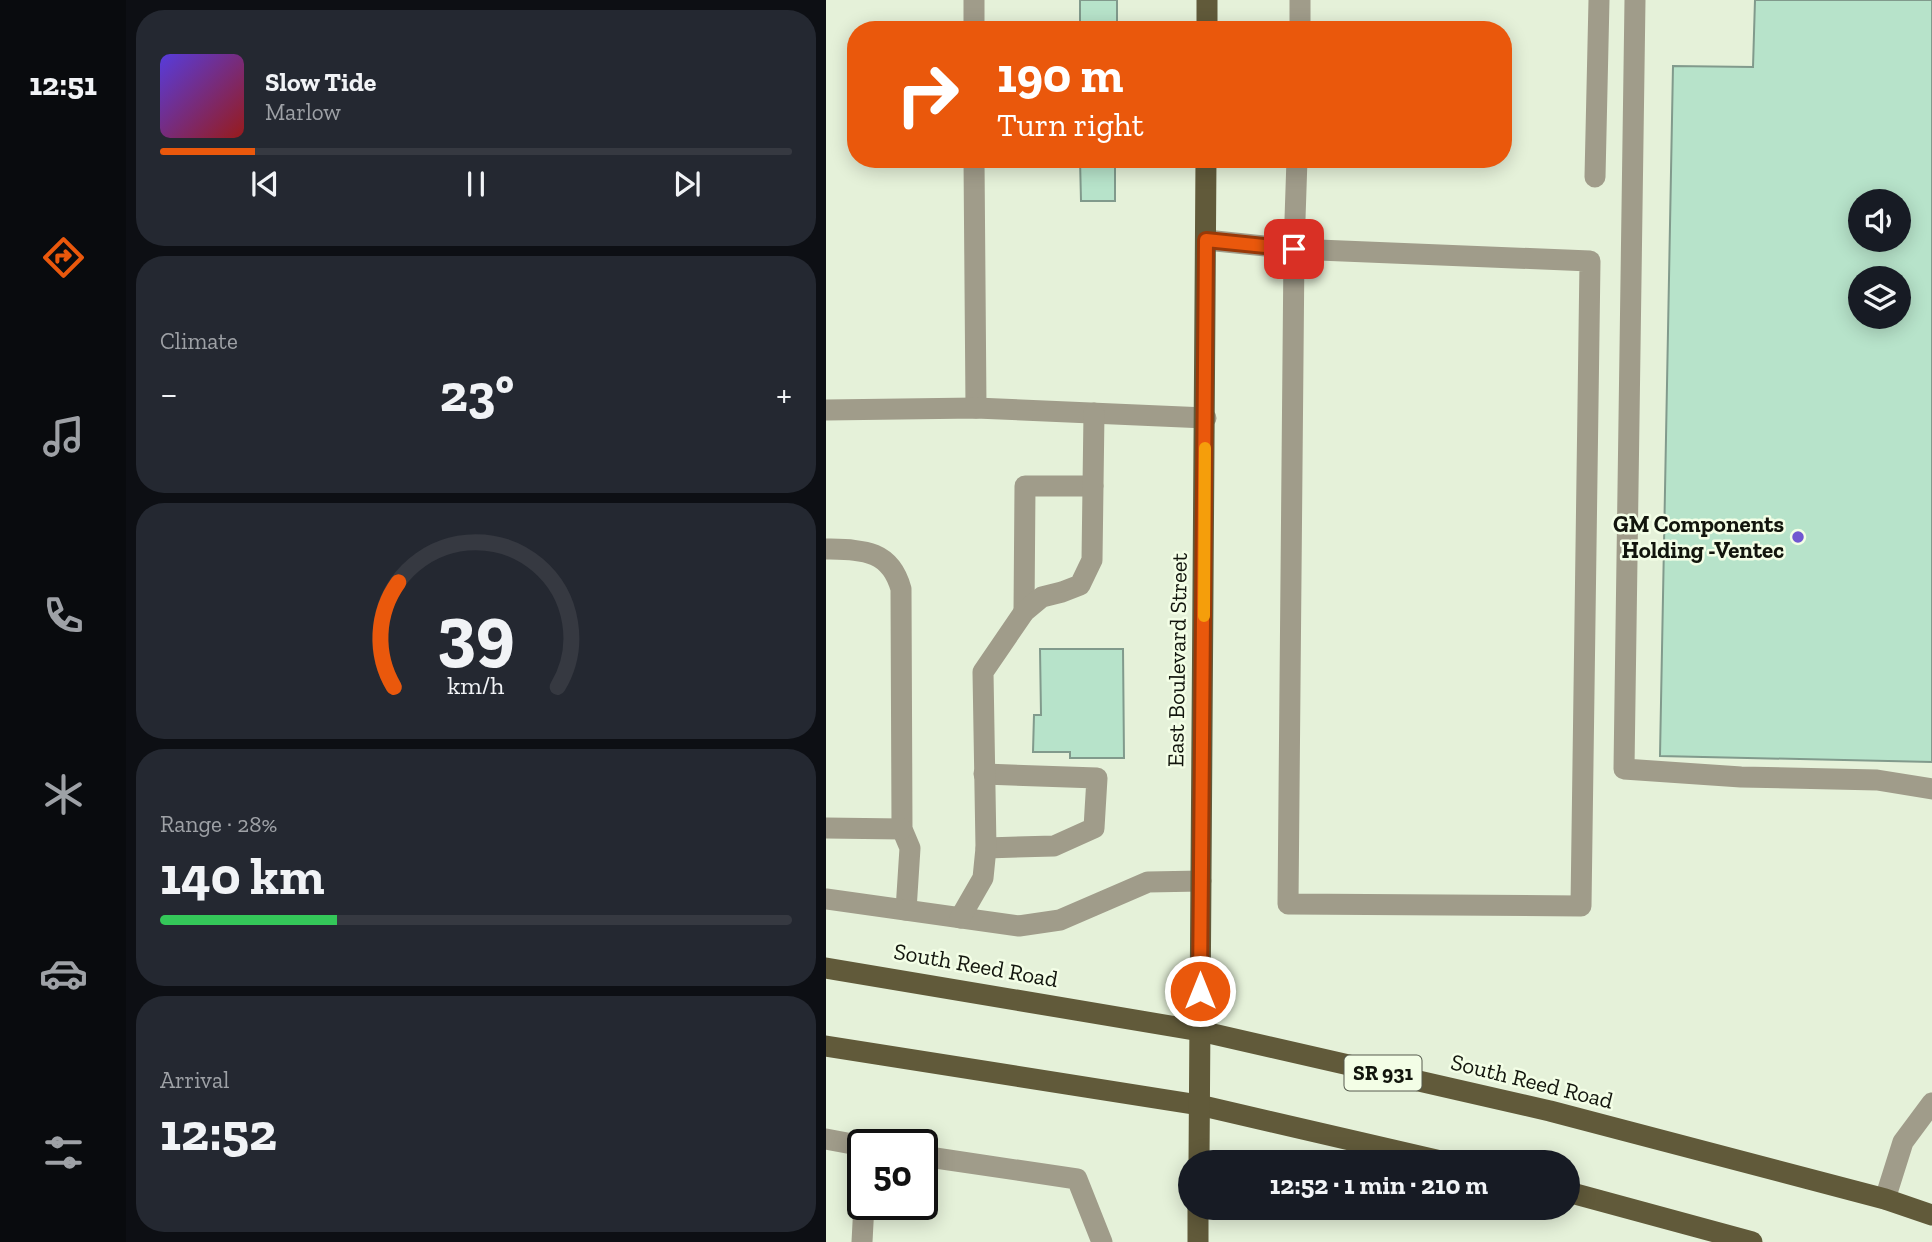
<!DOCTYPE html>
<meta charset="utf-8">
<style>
:root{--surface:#171b24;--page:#242831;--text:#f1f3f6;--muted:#9ea1a6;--line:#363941;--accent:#ea580c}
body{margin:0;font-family:"Zilla Slab",serif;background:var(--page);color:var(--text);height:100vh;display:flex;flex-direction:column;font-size:26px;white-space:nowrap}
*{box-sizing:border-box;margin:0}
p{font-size:23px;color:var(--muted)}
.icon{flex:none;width:38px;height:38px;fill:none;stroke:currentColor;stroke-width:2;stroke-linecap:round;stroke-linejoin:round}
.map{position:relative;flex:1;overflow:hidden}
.panel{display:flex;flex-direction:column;gap:10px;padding:10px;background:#0d0f14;width:700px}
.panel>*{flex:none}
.hud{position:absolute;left:21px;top:21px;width:665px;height:147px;border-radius:28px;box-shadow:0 4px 18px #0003;background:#ea580c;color:#fff;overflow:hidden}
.fabs{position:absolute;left:1022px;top:189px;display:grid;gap:14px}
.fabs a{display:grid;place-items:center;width:63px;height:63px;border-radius:50%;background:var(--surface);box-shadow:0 4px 18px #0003;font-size:35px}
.speed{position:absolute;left:21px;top:1129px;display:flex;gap:14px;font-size:35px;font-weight:700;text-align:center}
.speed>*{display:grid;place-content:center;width:91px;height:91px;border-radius:50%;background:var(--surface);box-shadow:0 4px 18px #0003;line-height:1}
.speed .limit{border:4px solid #111;border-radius:10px;background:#fff;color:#111}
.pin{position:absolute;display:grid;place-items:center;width:60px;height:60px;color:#fff;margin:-30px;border-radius:14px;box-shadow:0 4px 10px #0006}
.me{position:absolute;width:77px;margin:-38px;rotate:0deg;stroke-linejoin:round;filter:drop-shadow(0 0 5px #0008)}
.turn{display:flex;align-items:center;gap:24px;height:147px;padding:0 35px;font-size:32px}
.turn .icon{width:91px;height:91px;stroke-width:2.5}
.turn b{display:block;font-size:49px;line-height:60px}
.big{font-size:52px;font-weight:700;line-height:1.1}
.panel .card{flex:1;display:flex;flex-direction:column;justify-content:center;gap:10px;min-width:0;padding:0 24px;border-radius:28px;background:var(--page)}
.panel .dial{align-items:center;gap:0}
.dial svg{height:182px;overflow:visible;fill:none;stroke:var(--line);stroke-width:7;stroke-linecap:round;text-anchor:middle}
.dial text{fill:var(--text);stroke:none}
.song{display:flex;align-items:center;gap:21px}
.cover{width:84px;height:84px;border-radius:10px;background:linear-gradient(135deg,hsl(250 70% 55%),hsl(0 70% 35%))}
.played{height:7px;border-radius:4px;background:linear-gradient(90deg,var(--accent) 15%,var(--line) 15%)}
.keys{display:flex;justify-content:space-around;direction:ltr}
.heat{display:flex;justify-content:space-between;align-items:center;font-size:38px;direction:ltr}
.charge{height:10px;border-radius:5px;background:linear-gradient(90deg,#34c759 28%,var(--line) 0)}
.trip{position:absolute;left:352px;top:1150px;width:402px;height:70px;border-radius:35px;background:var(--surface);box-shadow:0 4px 18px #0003;font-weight:700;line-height:70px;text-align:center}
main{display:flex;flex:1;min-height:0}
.tabs{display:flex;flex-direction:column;width:126px;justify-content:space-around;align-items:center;background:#090b0e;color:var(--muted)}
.tabs .icon{width:49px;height:49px}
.tabs .active{color:var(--accent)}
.tabs b{font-size:32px;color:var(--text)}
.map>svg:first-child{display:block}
</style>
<main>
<nav class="tabs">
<b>12:51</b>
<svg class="icon active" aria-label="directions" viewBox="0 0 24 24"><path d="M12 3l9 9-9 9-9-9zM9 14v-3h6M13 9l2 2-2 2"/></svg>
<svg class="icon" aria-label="music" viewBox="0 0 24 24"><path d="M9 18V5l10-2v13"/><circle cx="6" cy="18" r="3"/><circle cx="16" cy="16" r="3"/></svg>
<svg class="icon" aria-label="phone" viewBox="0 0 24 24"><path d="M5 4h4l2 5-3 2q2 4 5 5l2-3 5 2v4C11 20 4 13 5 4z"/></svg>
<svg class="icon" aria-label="climate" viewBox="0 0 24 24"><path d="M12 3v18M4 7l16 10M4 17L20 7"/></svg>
<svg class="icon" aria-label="car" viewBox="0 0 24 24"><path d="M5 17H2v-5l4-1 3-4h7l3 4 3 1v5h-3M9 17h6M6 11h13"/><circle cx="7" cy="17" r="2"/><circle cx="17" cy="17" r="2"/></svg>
<svg class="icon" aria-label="filters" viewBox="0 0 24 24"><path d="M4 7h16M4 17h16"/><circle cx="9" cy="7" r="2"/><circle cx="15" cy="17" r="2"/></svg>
</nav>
<section class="panel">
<div class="card">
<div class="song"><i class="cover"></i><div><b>Slow Tide</b><p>Marlow</p></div></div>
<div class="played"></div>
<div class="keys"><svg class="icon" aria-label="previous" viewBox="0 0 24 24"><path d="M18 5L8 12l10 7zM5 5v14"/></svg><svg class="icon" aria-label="pause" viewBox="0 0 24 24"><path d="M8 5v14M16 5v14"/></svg><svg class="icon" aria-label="next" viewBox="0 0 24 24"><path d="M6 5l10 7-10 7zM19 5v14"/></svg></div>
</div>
<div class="card"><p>Climate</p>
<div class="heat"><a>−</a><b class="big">23°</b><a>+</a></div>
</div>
<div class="card dial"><svg viewBox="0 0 100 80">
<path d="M14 69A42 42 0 1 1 86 69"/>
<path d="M14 69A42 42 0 0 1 16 23" stroke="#ea580c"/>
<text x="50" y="56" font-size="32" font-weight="700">39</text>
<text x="50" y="72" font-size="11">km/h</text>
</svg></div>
<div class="card"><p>Range · 28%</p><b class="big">140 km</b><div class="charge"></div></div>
<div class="card"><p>Arrival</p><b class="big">12:52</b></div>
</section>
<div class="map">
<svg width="1106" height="1242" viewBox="0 0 1106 1242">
<rect width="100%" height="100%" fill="#e5f1d9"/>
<!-- building -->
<g fill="#b7e3ca" stroke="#819a8c" stroke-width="2" fill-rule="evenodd">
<rect x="254" y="0" width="37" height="30"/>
<path d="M929,0H1106V762L834,756L847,66L927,67ZM1034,201H1073V240H1034ZM1034,278H1073V317H1034Z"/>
<polygon points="254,159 289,159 289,201 255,201"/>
<polygon points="214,649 297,649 298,758 244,758 244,752 207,752 208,715 215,715"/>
</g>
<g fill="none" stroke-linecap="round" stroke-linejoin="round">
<!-- minor -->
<g stroke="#a09c8a" stroke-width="21">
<polyline points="148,0 148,30"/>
<polyline points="809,0 798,769 915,777 1051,780 1106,789"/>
<polyline points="474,30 474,0"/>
<polyline points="148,159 150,408"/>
<polyline points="769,177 773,0"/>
<polyline points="380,240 468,249 764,261 755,906 462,904 468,249 471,159"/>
<polyline points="0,410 150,408 380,418"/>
<path d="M0,549C36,550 64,549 75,589L76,829L84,848L80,910"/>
<polyline points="198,612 199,486 267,486"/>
<polyline points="158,774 271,778 268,828 228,846 160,848"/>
<polyline points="0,828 76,829"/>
<polyline points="0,899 193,926 234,920 322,882 375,881"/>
<polyline points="134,918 157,878 160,848 157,672 198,612 216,597 236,592 254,585 266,560 268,413"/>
<polyline points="0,1139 37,1146"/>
<polyline points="96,1156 251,1179 276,1242"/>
<polyline points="1059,1199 1077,1142 1106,1103"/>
<polyline points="36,1242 38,1204"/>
</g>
<!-- major -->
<g stroke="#615a3a" stroke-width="21">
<polyline points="381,30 381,0"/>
<polyline points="0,968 374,1031 724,1111 1059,1199 1106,1215"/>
<polyline points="0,1046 373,1105 619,1162"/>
<polyline points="373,1162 380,159"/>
<polyline points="742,1192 926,1242"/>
<polyline points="372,1242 372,1208"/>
</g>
</g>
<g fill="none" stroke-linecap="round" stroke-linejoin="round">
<defs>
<polyline id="route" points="374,991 380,240 468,249"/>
</defs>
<!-- route casing -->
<use href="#route" stroke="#983908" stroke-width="18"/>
<!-- route -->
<use href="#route" stroke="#ea580c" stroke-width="12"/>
<!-- slow -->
<polyline stroke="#f59e0b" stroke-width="12" points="378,616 379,448"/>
</g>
<!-- markers -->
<circle fill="#7157d1" stroke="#f3fee6" stroke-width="2.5" cx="972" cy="537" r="7"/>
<g text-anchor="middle" stroke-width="5" stroke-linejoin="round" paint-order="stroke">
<!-- shield labels -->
<rect fill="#f3fee6" stroke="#565b4e" stroke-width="2" x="518.5" y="1055.5" width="77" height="35" rx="5"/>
<g font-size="21" font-weight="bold" fill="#12150d">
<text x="557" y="1080">SR 931</text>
</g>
<!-- poi labels -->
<g font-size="23" font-weight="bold" fill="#12150d" stroke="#f3fee6" text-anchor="end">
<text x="958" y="532">GM Components<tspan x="958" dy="26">Holding -Ventec</tspan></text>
</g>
<!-- street labels -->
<g font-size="23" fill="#12150d" stroke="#f3fee6">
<text transform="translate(351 660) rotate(-89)" y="8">East Boulevard Street</text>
<text transform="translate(150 965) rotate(10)" y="8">South Reed Road</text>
<text transform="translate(706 1081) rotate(14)" y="8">South Reed Road</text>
</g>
</g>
</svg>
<div class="fabs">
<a><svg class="icon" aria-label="sound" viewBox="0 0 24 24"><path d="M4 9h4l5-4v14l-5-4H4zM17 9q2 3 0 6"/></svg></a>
<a><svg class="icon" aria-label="layers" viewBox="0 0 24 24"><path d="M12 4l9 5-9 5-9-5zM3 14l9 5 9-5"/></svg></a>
</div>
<div class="speed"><div class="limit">50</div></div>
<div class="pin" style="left:468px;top:249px;background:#d93025"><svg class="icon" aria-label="arrive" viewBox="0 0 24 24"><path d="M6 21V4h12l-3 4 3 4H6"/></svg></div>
<svg class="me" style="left:374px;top:991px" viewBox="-20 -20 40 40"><circle r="17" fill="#ea580c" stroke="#fff" stroke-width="3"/><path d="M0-11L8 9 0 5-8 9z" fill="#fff"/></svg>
<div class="trip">12:52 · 1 min · 210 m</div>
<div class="hud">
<div class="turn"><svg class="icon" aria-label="right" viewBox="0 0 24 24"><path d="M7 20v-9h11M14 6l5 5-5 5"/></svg><div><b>190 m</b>Turn right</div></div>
</div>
</div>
</main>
